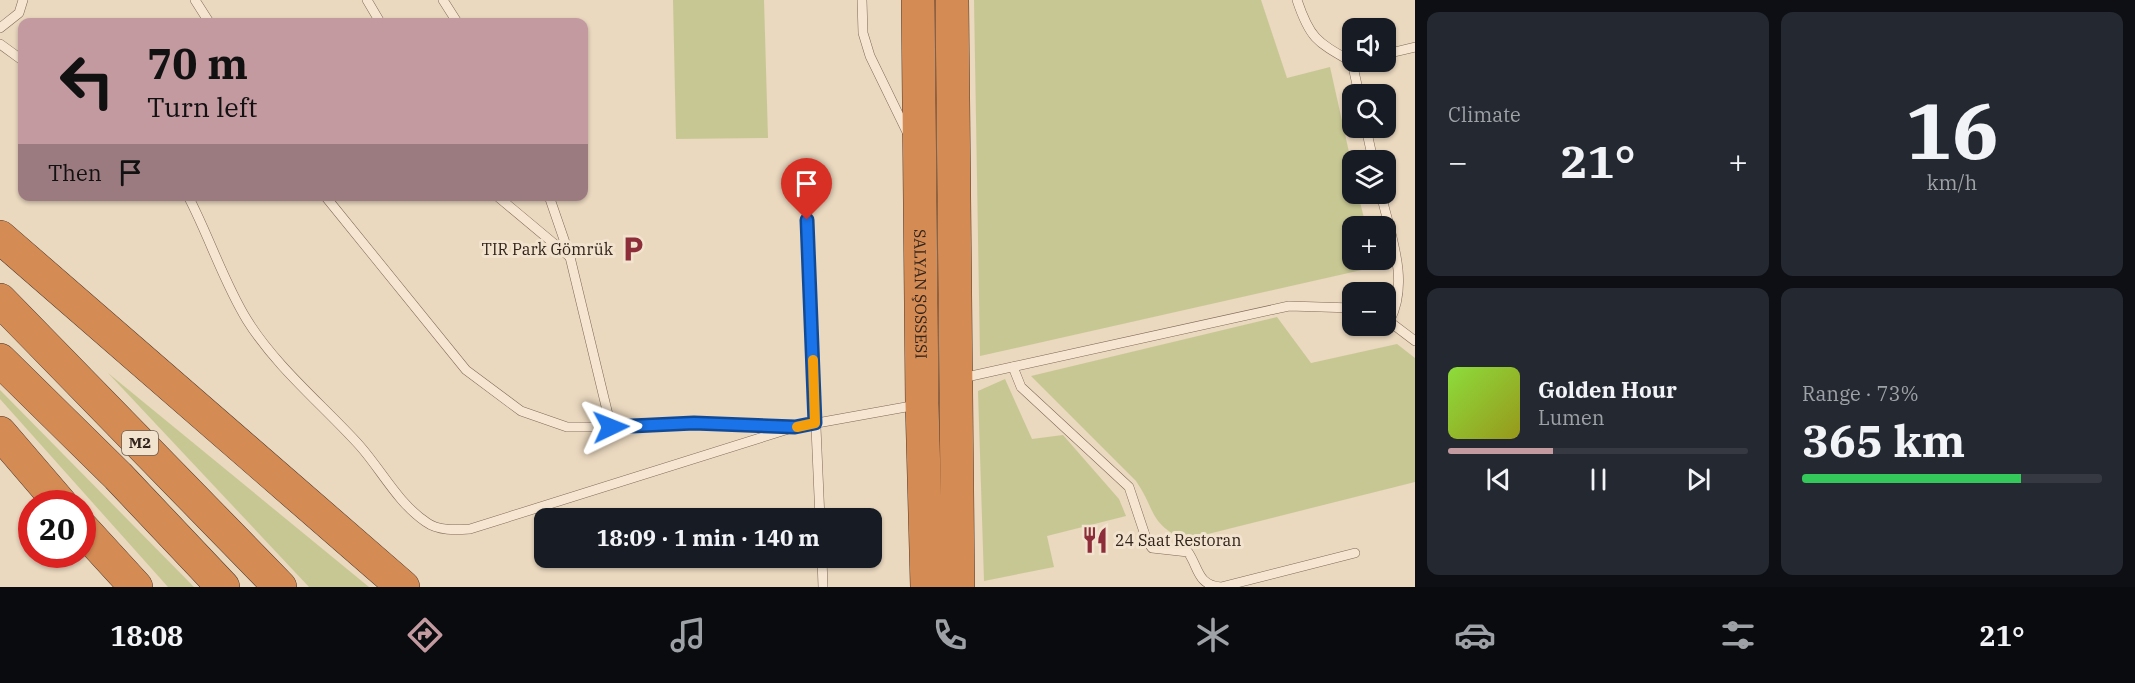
<!DOCTYPE html>
<meta charset="utf-8">
<style>
:root{--surface:#171b24;--page:#242831;--text:#f1f3f6;--muted:#9ea1a6;--line:#363941;--accent:#c49aa1}
body{margin:0;font-family:"IBM Plex Serif",serif;background:var(--page);color:var(--text);height:100vh;display:flex;flex-direction:column;font-size:22px;white-space:nowrap}
*{box-sizing:border-box;margin:0}
p{font-size:20px;color:var(--muted)}
.icon{flex:none;width:33px;height:33px;fill:none;stroke:currentColor;stroke-width:2;stroke-linecap:round;stroke-linejoin:round}
.map{position:relative;flex:1;overflow:hidden}
.sheet{display:flex;flex-direction:column;gap:12px;padding:12px;background:#0d0f14;width:720px}
.sheet>*{flex:none}
.banner{position:absolute;left:18px;top:18px;width:570px;height:183px;border-radius:12px;box-shadow:0 2px 4px #0004;background:#c49aa1;color:#111;overflow:hidden}
.fabs{position:absolute;left:1342px;top:18px;display:grid;gap:12px}
.fabs a{display:grid;place-items:center;width:54px;height:54px;border-radius:12px;background:var(--surface);box-shadow:0 2px 4px #0004;font-size:30px}
.speed{position:absolute;left:18px;top:490px;display:flex;gap:12px;font-size:30px;font-weight:700;text-align:center}
.speed>*{display:grid;place-content:center;width:78px;height:78px;border-radius:50%;background:var(--surface);box-shadow:0 2px 4px #0004;line-height:1}
.speed .limit{border:9px solid #d22;background:#fff;color:#111}
.pin{position:absolute;display:grid;place-items:center;width:51px;height:51px;color:#fff;margin:-62px -26px;border-radius:50% 50% 50% 0;rotate:-45deg;box-shadow:0 0 6px #0007}
.pin .icon{rotate:45deg}
.me{position:absolute;width:66px;margin:-33px;rotate:88deg;stroke-linejoin:round;filter:drop-shadow(0 0 4px #0008)}
.turn{display:flex;align-items:center;gap:21px;height:126px;padding:0 30px;font-size:27px}
.turn .icon{width:78px;height:78px;stroke-width:2.5}
.turn b{display:block;font-size:42px;line-height:51px}
.then{display:flex;align-items:center;height:57px;padding:0 30px;background:#0003;gap:12px;font-size:22px}
.big{font-size:45px;font-weight:700;line-height:1.1}
.sheet .card{flex:1;display:flex;flex-direction:column;justify-content:center;gap:9px;min-width:0;padding:0 21px;border-radius:12px;background:var(--page)}
.sheet .dial{align-items:center;gap:0}
.dial b{font-size:78px;line-height:1}
.song{display:flex;align-items:center;gap:18px}
.cover{width:72px;height:72px;border-radius:9px;background:linear-gradient(135deg,hsl(90 70% 55%),hsl(60 70% 35%))}
.played{height:6px;border-radius:3px;background:linear-gradient(90deg,var(--accent) 35%,var(--line) 35%)}
.keys{display:flex;justify-content:space-around;direction:ltr}
.heat{display:flex;justify-content:space-between;align-items:center;font-size:33px;direction:ltr}
.charge{height:9px;border-radius:4px;background:linear-gradient(90deg,#34c759 73%,var(--line) 0)}
.sheet .tiles{flex:1;display:grid;gap:12px;grid-template-columns:repeat(2,1fr)}
.trip{position:absolute;left:534px;top:508px;width:348px;height:60px;border-radius:12px;background:var(--surface);box-shadow:0 2px 4px #0004;font-weight:700;line-height:60px;text-align:center}
.dock{display:flex;height:96px;justify-content:space-around;align-items:center;background:#090b0e;color:var(--muted)}
.dock .icon{width:42px;height:42px}
.dock .active{color:var(--accent)}
.dock b{font-size:27px;color:var(--text)}
main{display:flex;flex:1;min-height:0}
.map>svg:first-child{display:block}
</style>
<main>
<div class="map">
<svg width="1415" height="587" viewBox="0 0 1415 587">
<rect width="100%" height="100%" fill="#ead8bf"/>
<!-- green -->
<g fill="#c7c794">
<polygon points="673,0 764,0 768,138 676,139"/>
<polygon points="974,0 1261,0 1287,78 1330,67 1353,170 1353,194 1358,194 1366,226 1353,226 1353,260 1373,260 1375,267 980,356"/>
<path d="M1277,317L1311,363L1397,344L1415,358V482L1184,540C1148,522 1156,510 1136,481L1031,376Z"/>
<polygon points="108,373 369,587 309,587"/>
<polygon points="1005,379 1032,439 1063,435 1119,499 1126,516 1047,536 1054,567 984,581 978,391"/>
<polygon points="0,390 194,587 168,587 0,399"/>
</g>
<g fill="none" stroke-linecap="round" stroke-linejoin="round">
<defs>
<g id="lane">
<polyline points="195,0 209,22"/>
<polyline points="367,0 380,22"/>
<polyline points="443,0 457,22"/>
<polyline points="862,0 863,33 870,56 907,132"/>
<path d="M1297,0C1310,39 1317,42 1352,62"/>
<polyline points="0,28 19,13 23,0"/>
<polyline points="0,44 22,60"/>
<polyline points="1386,54 1415,47"/>
<polyline points="1354,62 1352,62 1359,94"/>
<polyline points="1366,128 1373,160"/>
<path d="M1381,194C1390,234 1410,281 1390,320"/>
<path d="M188,196C209,236 224,283 247,320C277,368 323,405 360,446C382,471 398,503 426,522C438,531 456,530 470,529L795,427"/>
<polyline points="325,196 466,370 521,411 567,427 611,427"/>
<polyline points="497,196 570,257"/>
<polyline points="549,196 570,257 611,427 694,423 795,427 917,405"/>
<polyline points="807,221 820,519"/>
<polyline points="1386,319 1415,341"/>
<path d="M1013,367L1021,387L1129,487L1147,541L1152,548L1188,552C1199,568 1197,585 1221,587L1355,553"/>
<polyline points="962,378 1289,306 1353,308"/>
<polyline points="822,558 823,587"/>
</g>
<g id="highway">
<path id="s1" d="M918,0L922,404L927,587"/>
<polyline points="952,0 958,587"/>
<polyline points="0,237 403,587"/>
<polyline points="0,300 280,587"/>
<polyline points="0,360 118,476 223,587"/>
<polyline points="0,433 61,504"/>
<polyline points="82,528 136,587"/>
</g>
</defs>
<!-- lane casing -->
<use href="#lane" stroke="#816959" stroke-width="10"/>
<!-- highway casing -->
<use href="#highway" stroke="#4f392d" stroke-width="34"/>
<!-- lane -->
<use href="#lane" stroke="#f6e6d1" stroke-width="9"/>
<!-- highway -->
<use href="#highway" stroke="#d58c54" stroke-width="33"/>
</g>
<g fill="none" stroke-linecap="round" stroke-linejoin="round">
<defs>
<polyline id="route" points="611,427 694,423 795,427 815,423 807,220"/>
</defs>
<!-- route casing -->
<use href="#route" stroke="#114b97" stroke-width="15"/>
<!-- route -->
<use href="#route" stroke="#1a73e8" stroke-width="10"/>
<!-- slow -->
<polyline stroke="#f59e0b" stroke-width="10" points="797,427 815,423 813,360"/>
</g>
<!-- icons -->
<defs>
<symbol id="parking-bare" viewBox="-9 -9 18 18"><path d="M-3.5-5.5H1a3.5 3.5 0 0 1 0 7H-1V5.5H-3.5ZM-1-3.4V-.6H.8a1.4 1.4 0 0 0 0-2.8Z" fill="#8c2d39" stroke="#f2e3ce" stroke-width="2.5" paint-order="stroke"/></symbol>
<symbol id="restaurant-bare" viewBox="-9 -9 18 18"><path d="M-5-6h1v4h1v-4h1v4h1v-4h1v5L-1.5 .5V6h-2V.5L-5-1ZM5-6V6H3V1.5H1.5Q1.5-4 5-6Z" fill="#8c2d39" stroke="#f2e3ce" stroke-width="2.5" paint-order="stroke"/></symbol>
</defs>
<g fill-rule="evenodd">
<use href="#parking-bare" x="614" y="230" width="38" height="38"/>
<use href="#restaurant-bare" x="1076" y="521" width="38" height="38"/>
</g>
<g text-anchor="middle" stroke-width="6" stroke-linejoin="round" paint-order="stroke">
<!-- shield labels -->
<rect fill="#f2e3ce" stroke="#6c5d51" stroke-width="1.5" x="122" y="431" width="36" height="24" rx="4.5"/>
<g font-size="15" font-weight="bold" fill="#32241c">
<text x="140" y="448">M2</text>
</g>
<!-- poi labels -->
<g font-size="16" fill="#32241c" stroke="#f2e3ce" text-anchor="end">
<text x="613" y="255">TIR Park Gömrük</text>
<text x="1115" y="546" text-anchor="start">24 Saat Restoran</text>
</g>
<!-- street labels -->
<g font-size="16" fill="#32241c" stroke="#f2e3ce">
<text dy="6" stroke="none"><textPath href="#s1" startOffset="294">SALYAN ŞOSSESI</textPath></text>
</g>
</g>
</svg>
<div class="fabs">
<a><svg class="icon" aria-label="sound" viewBox="0 0 24 24"><path d="M4 9h4l5-4v14l-5-4H4zM17 9q2 3 0 6"/></svg></a>
<a><svg class="icon" aria-label="search" viewBox="0 0 24 24"><circle cx="10" cy="10" r="6"/><path d="M15 15l6 6"/></svg></a>
<a><svg class="icon" aria-label="layers" viewBox="0 0 24 24"><path d="M12 4l9 5-9 5-9-5zM3 14l9 5 9-5"/></svg></a>
<a>+</a>
<a>−</a>
</div>
<div class="speed"><div class="limit">20</div></div>
<div class="pin" style="left:807px;top:220px;background:#d93025"><svg class="icon" aria-label="arrive" viewBox="0 0 24 24"><path d="M6 21V4h12l-3 4 3 4H6"/></svg></div>
<svg class="me" style="left:611px;top:427px" viewBox="-20 -20 40 40"><path d="M0-17L14 15 0 8-14 15z" fill="#1a73e8" stroke="#fff" stroke-width="4"/></svg>
<div class="trip">18:09 · 1 min · 140 m</div>
<div class="banner">
<div class="turn"><svg class="icon" aria-label="left" viewBox="0 0 24 24"><path d="M17 20v-9H6M10 6l-5 5 5 5"/></svg><div><b>70 m</b>Turn left</div></div>
<div class="then">Then<svg class="icon" aria-label="arrive" viewBox="0 0 24 24"><path d="M6 21V4h12l-3 4 3 4H6"/></svg></div>
</div>
</div>
<section class="sheet">
<div class="tiles">
<div class="card"><p>Climate</p>
<div class="heat"><a>−</a><b class="big">21°</b><a>+</a></div>
</div>
<div class="card dial"><b>16</b><p>km/h</p></div>
<div class="card">
<div class="song"><i class="cover"></i><div><b>Golden Hour</b><p>Lumen</p></div></div>
<div class="played"></div>
<div class="keys"><svg class="icon" aria-label="previous" viewBox="0 0 24 24"><path d="M18 5L8 12l10 7zM5 5v14"/></svg><svg class="icon" aria-label="pause" viewBox="0 0 24 24"><path d="M8 5v14M16 5v14"/></svg><svg class="icon" aria-label="next" viewBox="0 0 24 24"><path d="M6 5l10 7-10 7zM19 5v14"/></svg></div>
</div>
<div class="card"><p>Range · 73%</p><b class="big">365 km</b><div class="charge"></div></div>
</div>
</section>
</main>
<nav class="dock">
<b>18:08</b>
<svg class="icon active" aria-label="directions" viewBox="0 0 24 24"><path d="M12 3l9 9-9 9-9-9zM9 14v-3h6M13 9l2 2-2 2"/></svg>
<svg class="icon" aria-label="music" viewBox="0 0 24 24"><path d="M9 18V5l10-2v13"/><circle cx="6" cy="18" r="3"/><circle cx="16" cy="16" r="3"/></svg>
<svg class="icon" aria-label="phone" viewBox="0 0 24 24"><path d="M5 4h4l2 5-3 2q2 4 5 5l2-3 5 2v4C11 20 4 13 5 4z"/></svg>
<svg class="icon" aria-label="climate" viewBox="0 0 24 24"><path d="M12 3v18M4 7l16 10M4 17L20 7"/></svg>
<svg class="icon" aria-label="car" viewBox="0 0 24 24"><path d="M5 17H2v-5l4-1 3-4h7l3 4 3 1v5h-3M9 17h6M6 11h13"/><circle cx="7" cy="17" r="2"/><circle cx="17" cy="17" r="2"/></svg>
<svg class="icon" aria-label="filters" viewBox="0 0 24 24"><path d="M4 7h16M4 17h16"/><circle cx="9" cy="7" r="2"/><circle cx="15" cy="17" r="2"/></svg>
<b>21°</b>
</nav>
